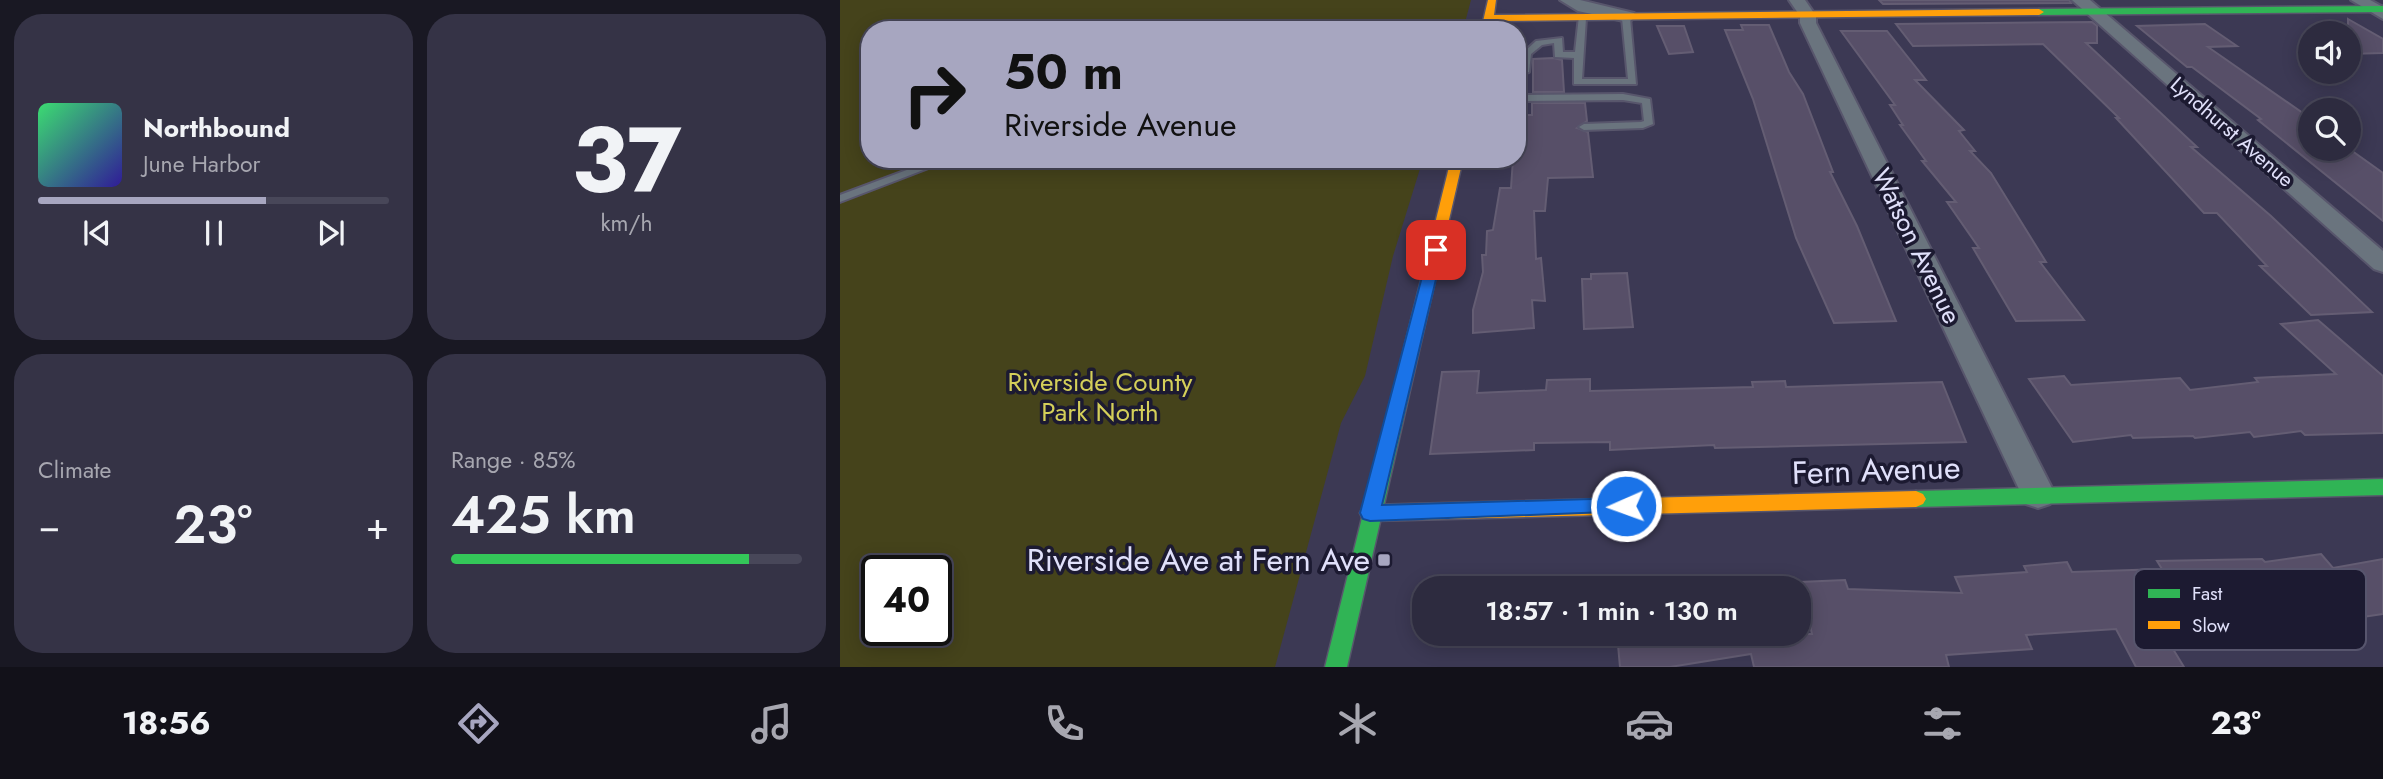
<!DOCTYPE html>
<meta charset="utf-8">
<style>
:root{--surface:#2d2b3f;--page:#353346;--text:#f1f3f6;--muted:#a7a7b0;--line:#484759;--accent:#a7a6c0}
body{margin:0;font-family:Jost,sans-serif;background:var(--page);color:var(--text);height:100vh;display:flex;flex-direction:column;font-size:26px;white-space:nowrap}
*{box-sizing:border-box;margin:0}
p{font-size:23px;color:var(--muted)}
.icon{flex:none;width:38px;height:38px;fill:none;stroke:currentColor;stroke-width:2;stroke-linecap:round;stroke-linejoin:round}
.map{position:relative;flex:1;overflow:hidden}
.side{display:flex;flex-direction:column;gap:14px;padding:14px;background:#191823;width:840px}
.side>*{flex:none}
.banner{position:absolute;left:21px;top:21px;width:665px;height:147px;border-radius:28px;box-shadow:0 4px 18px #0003,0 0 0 2px var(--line);background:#a7a6c0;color:#111;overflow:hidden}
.buttons{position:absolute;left:1458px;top:21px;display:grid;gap:14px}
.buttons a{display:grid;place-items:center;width:63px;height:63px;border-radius:50%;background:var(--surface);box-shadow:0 4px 18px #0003,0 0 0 2px var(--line);font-size:35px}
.speed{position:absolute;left:21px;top:555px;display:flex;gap:14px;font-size:35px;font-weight:700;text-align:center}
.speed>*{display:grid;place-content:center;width:91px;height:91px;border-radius:50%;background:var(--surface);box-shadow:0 4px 18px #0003,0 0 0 2px var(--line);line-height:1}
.speed .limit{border:4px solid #111;border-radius:10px;background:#fff;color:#111}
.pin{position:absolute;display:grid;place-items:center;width:60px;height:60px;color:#fff;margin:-30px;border-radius:14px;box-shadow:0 4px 10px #0006}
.me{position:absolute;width:77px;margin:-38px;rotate:268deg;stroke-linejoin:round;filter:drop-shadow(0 0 5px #0008)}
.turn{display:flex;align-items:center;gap:24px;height:147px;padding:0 28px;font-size:32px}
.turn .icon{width:91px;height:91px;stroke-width:2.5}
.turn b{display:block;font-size:49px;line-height:60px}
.big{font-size:52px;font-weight:600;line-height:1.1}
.side .tile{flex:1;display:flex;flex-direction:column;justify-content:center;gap:10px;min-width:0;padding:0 24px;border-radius:28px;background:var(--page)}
.side .dial{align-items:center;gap:0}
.dial b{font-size:91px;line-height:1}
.song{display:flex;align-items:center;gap:21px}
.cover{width:84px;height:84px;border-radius:10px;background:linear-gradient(135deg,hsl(140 70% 55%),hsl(250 70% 35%))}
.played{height:7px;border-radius:4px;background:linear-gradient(90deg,var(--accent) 65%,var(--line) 65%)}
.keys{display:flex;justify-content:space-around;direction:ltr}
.heat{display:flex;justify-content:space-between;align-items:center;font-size:38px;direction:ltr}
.charge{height:10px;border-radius:5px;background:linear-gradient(90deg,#34c759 85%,var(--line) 0)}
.side .tiles{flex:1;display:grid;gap:14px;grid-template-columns:repeat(2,1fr)}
.trip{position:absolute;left:572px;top:576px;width:399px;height:70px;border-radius:28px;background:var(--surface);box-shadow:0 4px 18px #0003,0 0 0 2px var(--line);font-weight:600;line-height:70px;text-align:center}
.tabs{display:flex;height:112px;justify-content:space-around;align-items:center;background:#121119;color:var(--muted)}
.tabs .icon{width:49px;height:49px}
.tabs .current{color:var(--accent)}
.tabs b{font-size:32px;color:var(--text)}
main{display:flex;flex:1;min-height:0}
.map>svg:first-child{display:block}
</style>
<main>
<section class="side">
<div class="tiles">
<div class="tile">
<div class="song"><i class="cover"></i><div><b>Northbound</b><p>June Harbor</p></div></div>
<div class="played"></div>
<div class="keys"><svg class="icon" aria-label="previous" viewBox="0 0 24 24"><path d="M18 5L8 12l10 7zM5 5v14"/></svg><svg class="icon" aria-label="pause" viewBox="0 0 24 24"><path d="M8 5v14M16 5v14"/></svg><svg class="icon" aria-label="next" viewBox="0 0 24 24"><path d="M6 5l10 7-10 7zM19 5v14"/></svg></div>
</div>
<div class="tile dial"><b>37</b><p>km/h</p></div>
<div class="tile"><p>Climate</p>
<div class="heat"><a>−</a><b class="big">23°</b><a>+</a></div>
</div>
<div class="tile"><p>Range · 85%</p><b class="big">425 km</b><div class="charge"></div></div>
</div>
</section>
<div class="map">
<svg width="1543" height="667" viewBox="0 0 1543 667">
<rect width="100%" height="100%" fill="#3c3954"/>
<!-- green -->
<path fill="#45431b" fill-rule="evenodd" d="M0,0H631L623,30H30V159H583L553,256L525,376L501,423L435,667H0ZM37,570H96V630H37Z"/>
<!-- building -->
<g fill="#574f68" stroke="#645d73" stroke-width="2">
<polygon points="1039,0 1229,0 1231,3 1043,4"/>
<polygon points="1508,19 1543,39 1543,53 1508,54"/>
<polygon points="1252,22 1257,26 1257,43 1246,43 1357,147 1351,147 1431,216 1532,312 1471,315 1420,266 1427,266 1377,213 1364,213 1276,118 1279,118 1203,44 1073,46 1056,24"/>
<polygon points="1365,24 1397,46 1368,47 1470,118 1470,149 1508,148 1543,173 1543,221 1418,120 1421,119 1352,67 1347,67 1297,26"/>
<polygon points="901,25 929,25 949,72 963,94 993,172 990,172 1017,226 1056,321 994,323 956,238 913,99 885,30 903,30"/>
<polygon points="817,26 844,26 853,52 829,54"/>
<polygon points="1001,31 1047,31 1086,80 1075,80 1124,130 1119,131 1135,151 1130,151 1151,173 1206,262 1200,262 1244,320 1176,321 1133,248 1139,248 1107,202 1116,202 1082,161 1086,161 1060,125 1063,125 1050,105 1055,105"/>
<polygon points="713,58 722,60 724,92 693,92 693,59"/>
<polygon points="692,103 745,103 747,121 737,128 748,132 753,177 708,178 705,211 694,211 696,259 701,258 705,301 692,300 694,328 633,333 633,310 643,272 642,255 646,255 647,231 653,230 660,188 671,188 673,159 677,159 677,154 681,154 681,115 692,115"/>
<polygon points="787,273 793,327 744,329 742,279 751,279 751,274"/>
<polygon points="1478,320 1543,376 1543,433 1465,435 1461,431 1414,437 1410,432 1355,438 1353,436 1293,438 1291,435 1233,442 1189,379 1224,376 1231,385 1340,378 1350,390 1418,382 1415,378 1496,374 1441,324"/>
<polygon points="639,371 637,393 706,390 707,380 750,379 750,391 913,387 912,382 945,381 946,387 1102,382 1126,442 875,448 874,445 770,450 770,442 694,443 694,450 590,454 602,372"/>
<polygon points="1481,554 1493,568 1543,559 1543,614 1468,625 1480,642 1333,649 1344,667 1296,667 1276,629 1186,635 1192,649 1106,655 1109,667 914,667 911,654 830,667 780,667 777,634 972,634 960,582 1005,580 1008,589 1122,593 1115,577 1187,572 1184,566 1227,562 1232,572 1322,569 1317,561 1422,559 1425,562"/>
</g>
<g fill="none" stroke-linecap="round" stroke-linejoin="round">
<defs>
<g id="lane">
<polygon points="739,16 746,18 742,79 788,79 782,18 786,16 790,18 796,84 734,84 734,58 715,57 714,43 702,45 691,54 689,72 681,74 683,53 696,41 722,38 723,52 735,52"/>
<polygon points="783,94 810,99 813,124 803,128 744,130 739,127 744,124 801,122 804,121 802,103 783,100 677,101 677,95"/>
<polygon points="96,159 112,159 0,202 0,195"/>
</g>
<g id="street">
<polygon points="720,0 740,0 794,13 796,17 788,22 738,11"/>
<polygon points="949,0 965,0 976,16 976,23 1215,494 1210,504 1198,508 1186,504 960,23 960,16"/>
<polygon points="1232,0 1250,0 1543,251 1543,272 1534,269"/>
<polygon points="1511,0 1530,0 1543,7 1543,19"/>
</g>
<g id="fast">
<polygon points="1543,6 1543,12 1199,15 1194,12 1199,9"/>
<polygon points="589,271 596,276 507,667 485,667 582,276"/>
<polygon points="1543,479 1543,495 1076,507 1069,504 1066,499 1069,494 1076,491"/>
</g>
<g id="slow">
<polygon points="648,0 656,0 654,15 1199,9 1204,12 1199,15 653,21 651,30 641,30"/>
<polygon points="611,159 623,159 596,276 589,281 582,276"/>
<polygon points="1076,491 1083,494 1086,499 1083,504 1076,507 530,521 523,519 520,513 523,507 530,505"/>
</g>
</defs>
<!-- lane casing -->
<use href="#lane" stroke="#58566c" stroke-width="4"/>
<!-- street casing -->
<use href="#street" stroke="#58566c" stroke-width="4"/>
<!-- fast casing -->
<use href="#fast" stroke="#58566c" stroke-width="3"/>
<!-- slow casing -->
<use href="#slow" stroke="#58566c" stroke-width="3"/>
<!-- lane -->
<use href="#lane" fill="#6a747e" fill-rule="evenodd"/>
<!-- street -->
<use href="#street" fill="#6a747e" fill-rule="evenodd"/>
<!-- fast -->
<use href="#fast" fill="#30b455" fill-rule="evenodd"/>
<!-- slow -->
<use href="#slow" fill="#ff9f0a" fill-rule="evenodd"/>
</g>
<!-- route -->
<polygon fill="#1a73e8" stroke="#114b97" stroke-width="2" points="596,246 603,250 542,505 786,498 793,500 796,506 793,511 530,521 523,519 520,513 589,250"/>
<!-- markers -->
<rect fill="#a7a6c0" stroke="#1c1a31" stroke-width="2.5" x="537" y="553" width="14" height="14" rx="3.5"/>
<g text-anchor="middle" stroke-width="7" stroke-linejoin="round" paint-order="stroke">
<!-- far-street labels -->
<g font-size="21" fill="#e0e0fa" stroke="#1c1a31">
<text transform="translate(1392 132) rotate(41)" y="7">Lyndhurst Avenue</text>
</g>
<!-- street labels -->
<g font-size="26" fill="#e0e0fa" stroke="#1c1a31">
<text transform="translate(1077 246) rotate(64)" y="9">Watson Avenue</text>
</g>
<!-- park labels -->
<g font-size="26" fill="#d4cf59" stroke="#1c1a31">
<text x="260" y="391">Riverside County<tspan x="260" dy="30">Park North</tspan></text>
</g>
<!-- near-street labels -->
<g font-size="32" fill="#e0e0fa" stroke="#1c1a31">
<text transform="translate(1036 470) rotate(-2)" y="11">Fern Avenue</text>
</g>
<!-- near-poi labels -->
<g font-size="32" fill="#e0e0fa" stroke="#1c1a31" text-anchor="end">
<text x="530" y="571">Riverside Ave at Fern Ave</text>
</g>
</g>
<!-- legend -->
<rect x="1294" y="569" width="232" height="81" rx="10" fill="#1c1a31" stroke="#57556d" stroke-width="2"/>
<rect x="1308" y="589" width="32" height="9" fill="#30b455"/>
<rect x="1308" y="621" width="32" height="8" fill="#ff9f0a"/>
<g font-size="19" fill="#e0e0fa">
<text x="1352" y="600">Fast</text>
<text x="1352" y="632">Slow</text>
</g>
</svg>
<div class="buttons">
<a><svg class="icon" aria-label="sound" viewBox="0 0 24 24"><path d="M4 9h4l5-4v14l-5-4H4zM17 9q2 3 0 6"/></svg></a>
<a><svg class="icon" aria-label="search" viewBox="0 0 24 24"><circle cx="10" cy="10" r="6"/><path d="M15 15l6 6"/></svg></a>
</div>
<div class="speed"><div class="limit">40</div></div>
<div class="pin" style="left:596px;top:250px;background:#d93025"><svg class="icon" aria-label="arrive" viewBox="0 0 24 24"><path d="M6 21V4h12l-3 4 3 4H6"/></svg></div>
<svg class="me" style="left:786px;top:506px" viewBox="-20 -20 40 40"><circle r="17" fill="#1a73e8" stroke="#fff" stroke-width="3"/><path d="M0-11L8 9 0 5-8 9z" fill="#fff"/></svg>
<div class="trip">18:57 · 1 min · 130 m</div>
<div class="banner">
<div class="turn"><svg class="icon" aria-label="right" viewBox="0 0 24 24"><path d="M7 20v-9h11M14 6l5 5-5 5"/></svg><div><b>50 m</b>Riverside Avenue</div></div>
</div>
</div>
</main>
<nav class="tabs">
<b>18:56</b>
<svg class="icon current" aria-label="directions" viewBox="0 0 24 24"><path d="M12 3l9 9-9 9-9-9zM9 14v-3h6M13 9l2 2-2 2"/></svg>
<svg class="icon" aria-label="music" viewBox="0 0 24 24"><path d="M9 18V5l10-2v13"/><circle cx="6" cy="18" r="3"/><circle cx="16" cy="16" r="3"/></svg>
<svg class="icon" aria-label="phone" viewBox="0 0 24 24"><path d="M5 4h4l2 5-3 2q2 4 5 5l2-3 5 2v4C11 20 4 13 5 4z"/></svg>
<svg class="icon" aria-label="climate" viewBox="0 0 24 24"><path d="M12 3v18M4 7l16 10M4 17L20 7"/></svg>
<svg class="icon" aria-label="car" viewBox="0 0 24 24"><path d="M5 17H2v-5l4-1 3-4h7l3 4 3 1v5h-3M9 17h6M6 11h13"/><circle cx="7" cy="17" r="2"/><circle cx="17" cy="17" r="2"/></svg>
<svg class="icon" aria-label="filters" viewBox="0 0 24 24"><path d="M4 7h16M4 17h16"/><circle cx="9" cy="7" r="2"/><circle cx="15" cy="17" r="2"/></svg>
<b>23°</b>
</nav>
